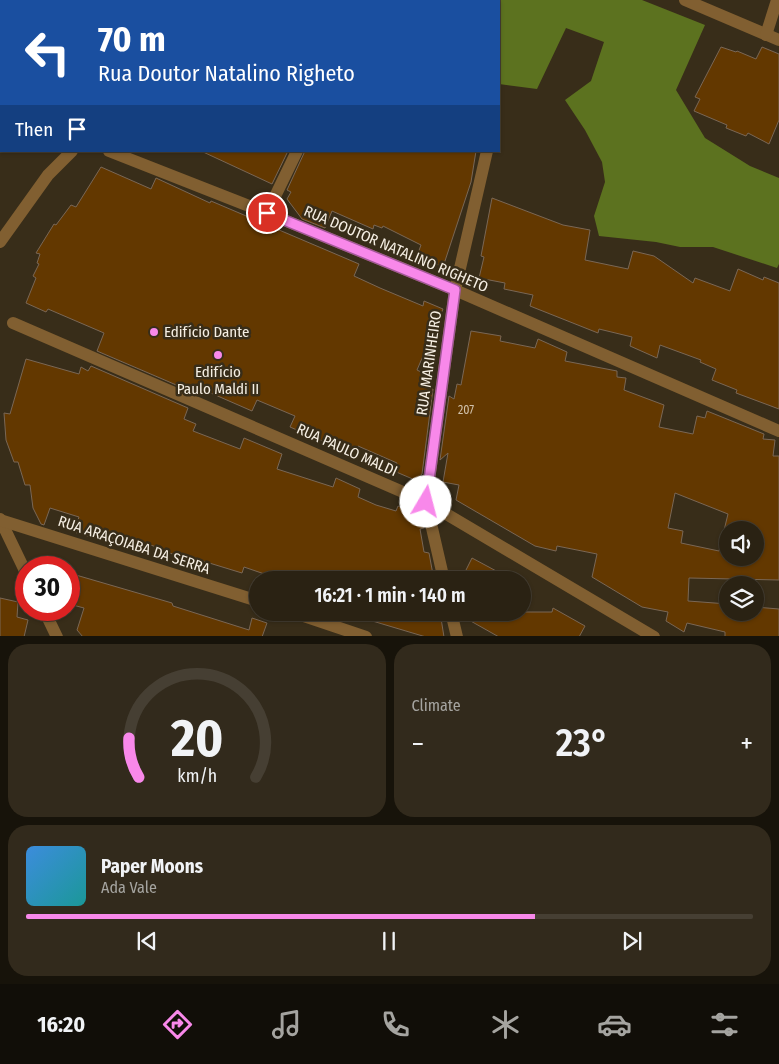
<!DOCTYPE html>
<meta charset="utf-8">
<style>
:root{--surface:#2a2213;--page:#322a1c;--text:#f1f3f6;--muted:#a5a4a0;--line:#463f33;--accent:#f888ea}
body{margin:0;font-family:"Fira Sans Condensed",sans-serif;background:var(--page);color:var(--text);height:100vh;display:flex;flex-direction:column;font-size:19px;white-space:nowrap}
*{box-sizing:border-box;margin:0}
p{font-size:16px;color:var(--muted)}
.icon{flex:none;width:28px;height:28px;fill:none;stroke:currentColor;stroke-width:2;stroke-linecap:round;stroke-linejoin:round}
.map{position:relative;height:636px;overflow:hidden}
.details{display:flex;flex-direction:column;gap:8px;padding:8px;background:#17130a;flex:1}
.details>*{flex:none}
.guide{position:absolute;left:0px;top:0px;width:500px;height:152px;box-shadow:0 1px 4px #0004,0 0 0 1px var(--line);background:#1a4fa0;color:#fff;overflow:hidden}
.controls{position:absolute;left:719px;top:521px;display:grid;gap:10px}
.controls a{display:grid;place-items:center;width:45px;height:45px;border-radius:50%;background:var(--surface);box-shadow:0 1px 4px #0004,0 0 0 1px var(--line);font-size:25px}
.speed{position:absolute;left:15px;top:556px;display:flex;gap:10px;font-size:25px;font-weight:700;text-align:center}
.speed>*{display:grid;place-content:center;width:65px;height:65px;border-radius:50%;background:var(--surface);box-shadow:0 1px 4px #0004,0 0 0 1px var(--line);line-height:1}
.speed .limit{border:8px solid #d22;background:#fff;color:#111}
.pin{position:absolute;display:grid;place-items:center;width:42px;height:42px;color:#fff;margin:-21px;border:2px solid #fff;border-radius:50%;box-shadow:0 1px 5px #0007}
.me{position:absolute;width:55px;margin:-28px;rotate:8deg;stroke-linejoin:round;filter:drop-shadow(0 0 4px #0008)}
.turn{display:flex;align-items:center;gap:18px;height:105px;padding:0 15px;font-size:22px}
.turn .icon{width:65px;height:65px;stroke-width:2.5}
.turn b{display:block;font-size:35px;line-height:42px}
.then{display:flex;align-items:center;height:48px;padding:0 15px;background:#0003;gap:10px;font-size:19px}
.big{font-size:38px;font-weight:600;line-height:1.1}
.details .widget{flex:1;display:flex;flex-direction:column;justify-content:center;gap:8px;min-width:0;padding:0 18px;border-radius:20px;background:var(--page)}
.details .dial{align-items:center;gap:0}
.dial svg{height:130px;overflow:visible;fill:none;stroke:var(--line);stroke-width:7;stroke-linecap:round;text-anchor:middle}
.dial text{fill:var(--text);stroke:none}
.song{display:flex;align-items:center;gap:15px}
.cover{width:60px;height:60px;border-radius:8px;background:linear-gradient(135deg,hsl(210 70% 55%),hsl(180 70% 35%))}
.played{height:5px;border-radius:2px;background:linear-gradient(90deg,var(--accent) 70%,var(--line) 70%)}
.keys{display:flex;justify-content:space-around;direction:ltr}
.heat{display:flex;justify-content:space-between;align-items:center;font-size:28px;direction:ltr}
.details .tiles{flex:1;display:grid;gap:8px;grid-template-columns:1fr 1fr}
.widget:last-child{grid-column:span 2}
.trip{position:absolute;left:249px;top:571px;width:282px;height:50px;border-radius:25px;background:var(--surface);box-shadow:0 1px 4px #0004,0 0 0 1px var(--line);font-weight:600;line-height:50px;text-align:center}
.menu{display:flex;height:80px;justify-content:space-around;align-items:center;background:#110e08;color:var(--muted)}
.menu .icon{width:35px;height:35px}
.menu .current{color:var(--accent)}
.menu b{font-size:22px;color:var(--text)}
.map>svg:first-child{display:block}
</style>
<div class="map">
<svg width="779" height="637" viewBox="0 0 779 637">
<rect width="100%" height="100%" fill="#382d19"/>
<!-- forest -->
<polygon fill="#5c721f" points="486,0 642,0 705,25 676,90 705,138 750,166 779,178 779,264 777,268 713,247 680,247 656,242 599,236 594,216 605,182 602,162 585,130 565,100 591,81 604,42 566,28 537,89 499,84 499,1 485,1"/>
<!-- building -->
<g fill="#633800" stroke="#7a6755" fill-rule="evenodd">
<polygon points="721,47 736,52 737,51 756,59 762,47 779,54 779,120 769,144 748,133 746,136 726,128 727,125 694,111 700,99 695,97"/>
<polygon points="201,151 288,151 272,184"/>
<polygon points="305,151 476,151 471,182 443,267 417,256 421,245 383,226 382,228 374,225 373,229 332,211 325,228 302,219 287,199 291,192 287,190"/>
<polygon points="101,167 151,189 156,178 210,203 211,201 359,264 354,276 380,288 423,306 424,301 443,309 417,370 425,374 421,384 433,389 422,474 415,480 394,471 397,463 358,446 355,455 290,427 295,416 257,400 252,411 197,387 195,393 97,351 104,333 48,309 46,312 26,303 36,278 33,276 39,264 37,263 40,254 36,253 54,224 56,225 71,205 76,207"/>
<polygon points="492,198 563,225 590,230 585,260 628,269 633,251 654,256 693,283 695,278 730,291 738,269 763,280 764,277 779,283 779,409 736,393 737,390 712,380 716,369 700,362 701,360 660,345 657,358 630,346 632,337 599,329 598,333 530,306 533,295 504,289 505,283 479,278 484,257 481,256"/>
<path d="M471,331L501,336L500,341L535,348L538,339L567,352L565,361L617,371V377L626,378L624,390L664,405L659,427L693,434L697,416L705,418L707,411L764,434L763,439L775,440L773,456H779V580L689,578L688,601L728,604V612H755V607L779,609V637H725V632L687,623L684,632L666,621L668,612L642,607L592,577L597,554L557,546L556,551L535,546L456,500L459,485L443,482L448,453L440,460L449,396L454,399L457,384L461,385ZM675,493L728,514L719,551L681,543L683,531L668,528ZM728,530H755V558H728Z"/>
<polygon points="26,359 79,374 81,367 88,371 91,366 188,408 184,419 196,424 193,431 240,449 244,438 282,454 277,469 333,487 336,478 360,489 358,497 376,505 396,511 398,506 421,516 424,528 420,529 424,552 429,553 434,580 282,580 244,567 242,573 193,558 191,566 174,561 176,555 156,549 157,547 113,534 111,543 74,532 79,517 50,508 44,525 41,524 33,508 30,485 25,485 18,462 14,462 6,440 4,413 10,414"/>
<polygon points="472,558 513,580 461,580"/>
<polygon points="69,573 172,603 173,606 249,630 252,618 267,623 262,637 83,637 77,630 84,608 69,604"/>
<polygon points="0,598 18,602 17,617 28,620 24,637 0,637"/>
<polygon points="553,608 585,626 579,637 499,637 460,615 459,612 552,612"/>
<polygon points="360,612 440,612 444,637 426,637 359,617"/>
</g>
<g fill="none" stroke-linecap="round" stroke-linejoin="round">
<!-- street -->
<g stroke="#815f31" stroke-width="12">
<polyline points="685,0 779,40"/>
<polyline points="210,1 211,0"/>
<polyline points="766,35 777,0"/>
<polyline points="0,125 1,126"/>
<polyline points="109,151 267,213 455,290 779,431"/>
<polyline points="267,213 297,151"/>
<polyline points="0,242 48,175 72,151"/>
<polyline points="13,323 426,502 654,637"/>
<polyline points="0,519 26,573"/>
<polyline points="0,520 258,601"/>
<polyline points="444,580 426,502 455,290 487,151"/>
<polyline points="44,610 57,637"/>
<polyline points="292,612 366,637"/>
<polyline points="451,612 457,637"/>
</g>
</g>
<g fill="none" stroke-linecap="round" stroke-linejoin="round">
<defs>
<polyline id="route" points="267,213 455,290 426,502"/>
</defs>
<!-- route casing -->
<use href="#route" stroke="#a15898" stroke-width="12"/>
<!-- route -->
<use href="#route" stroke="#f888ea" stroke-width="9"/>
</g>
<!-- markers -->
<g fill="#f888ea" stroke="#382d19" stroke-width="2">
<circle cx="154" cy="332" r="5"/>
<circle cx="218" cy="355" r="5"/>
</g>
<g text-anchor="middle" stroke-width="5" stroke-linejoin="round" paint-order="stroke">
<!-- number labels -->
<g font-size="12" fill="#d1c1aa">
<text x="466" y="414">207</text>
</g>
<!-- street labels -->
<g font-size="15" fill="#f6efe3" stroke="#382d19">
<text transform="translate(396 249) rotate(23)" y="5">RUA DOUTOR NATALINO RIGHETO</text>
<text transform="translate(429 363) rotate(-82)" y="5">RUA MARINHEIRO</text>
<text transform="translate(347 450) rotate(24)" y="5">RUA PAULO MALDI</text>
<text transform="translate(134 545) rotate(18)" y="5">RUA ARAÇOIABA DA SERRA</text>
</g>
<!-- poi labels -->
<g font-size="15" fill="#f6efe3" stroke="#382d19" text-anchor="start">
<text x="164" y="337">Edifício Dante</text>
<text x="218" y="377" text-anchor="middle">Edifício<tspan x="218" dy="17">Paulo Maldi II</tspan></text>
</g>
</g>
</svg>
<div class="controls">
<a><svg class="icon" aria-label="sound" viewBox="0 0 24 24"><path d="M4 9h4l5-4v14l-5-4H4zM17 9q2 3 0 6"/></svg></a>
<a><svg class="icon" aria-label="layers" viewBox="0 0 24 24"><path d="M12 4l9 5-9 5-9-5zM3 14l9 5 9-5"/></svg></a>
</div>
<div class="speed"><div class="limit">30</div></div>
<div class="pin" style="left:267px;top:213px;background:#d93025"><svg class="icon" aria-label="arrive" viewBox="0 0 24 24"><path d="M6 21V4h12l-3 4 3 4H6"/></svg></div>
<svg class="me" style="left:426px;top:502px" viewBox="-20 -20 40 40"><circle r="19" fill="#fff"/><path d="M0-13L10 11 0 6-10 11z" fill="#f888ea"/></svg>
<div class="trip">16:21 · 1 min · 140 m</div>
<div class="guide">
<div class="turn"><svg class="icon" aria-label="left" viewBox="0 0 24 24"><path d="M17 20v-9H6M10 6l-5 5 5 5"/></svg><div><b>70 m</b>Rua Doutor Natalino Righeto</div></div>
<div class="then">Then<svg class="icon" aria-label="arrive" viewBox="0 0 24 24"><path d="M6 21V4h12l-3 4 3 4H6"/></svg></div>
</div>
</div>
<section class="details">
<div class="tiles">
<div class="widget dial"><svg viewBox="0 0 100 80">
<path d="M14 69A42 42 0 1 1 86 69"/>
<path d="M14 69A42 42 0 0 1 8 45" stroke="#f888ea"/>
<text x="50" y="56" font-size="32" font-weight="700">20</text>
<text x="50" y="72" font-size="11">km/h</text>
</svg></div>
<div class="widget"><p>Climate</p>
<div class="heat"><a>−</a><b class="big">23°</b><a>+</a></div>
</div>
<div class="widget">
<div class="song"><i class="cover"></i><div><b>Paper Moons</b><p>Ada Vale</p></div></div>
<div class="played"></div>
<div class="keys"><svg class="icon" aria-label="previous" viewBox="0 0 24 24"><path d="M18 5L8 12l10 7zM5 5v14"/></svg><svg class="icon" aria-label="pause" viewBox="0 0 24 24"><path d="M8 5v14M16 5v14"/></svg><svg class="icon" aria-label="next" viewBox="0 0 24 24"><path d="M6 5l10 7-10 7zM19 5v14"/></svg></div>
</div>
</div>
</section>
<nav class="menu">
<b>16:20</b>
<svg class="icon current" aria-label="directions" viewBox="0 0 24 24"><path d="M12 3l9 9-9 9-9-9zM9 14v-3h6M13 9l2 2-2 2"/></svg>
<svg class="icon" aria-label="music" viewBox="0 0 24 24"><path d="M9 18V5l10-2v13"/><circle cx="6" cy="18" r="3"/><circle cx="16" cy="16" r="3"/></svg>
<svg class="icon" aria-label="phone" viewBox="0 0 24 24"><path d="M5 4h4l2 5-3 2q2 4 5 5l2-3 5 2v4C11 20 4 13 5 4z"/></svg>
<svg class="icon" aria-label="climate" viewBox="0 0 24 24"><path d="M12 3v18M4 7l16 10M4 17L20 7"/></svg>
<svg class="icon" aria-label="car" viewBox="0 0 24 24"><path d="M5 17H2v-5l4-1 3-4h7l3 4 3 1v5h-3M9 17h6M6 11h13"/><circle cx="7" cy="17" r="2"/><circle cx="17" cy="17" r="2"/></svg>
<svg class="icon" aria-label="filters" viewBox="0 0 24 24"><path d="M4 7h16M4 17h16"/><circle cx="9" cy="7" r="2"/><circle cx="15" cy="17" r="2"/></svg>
</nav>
